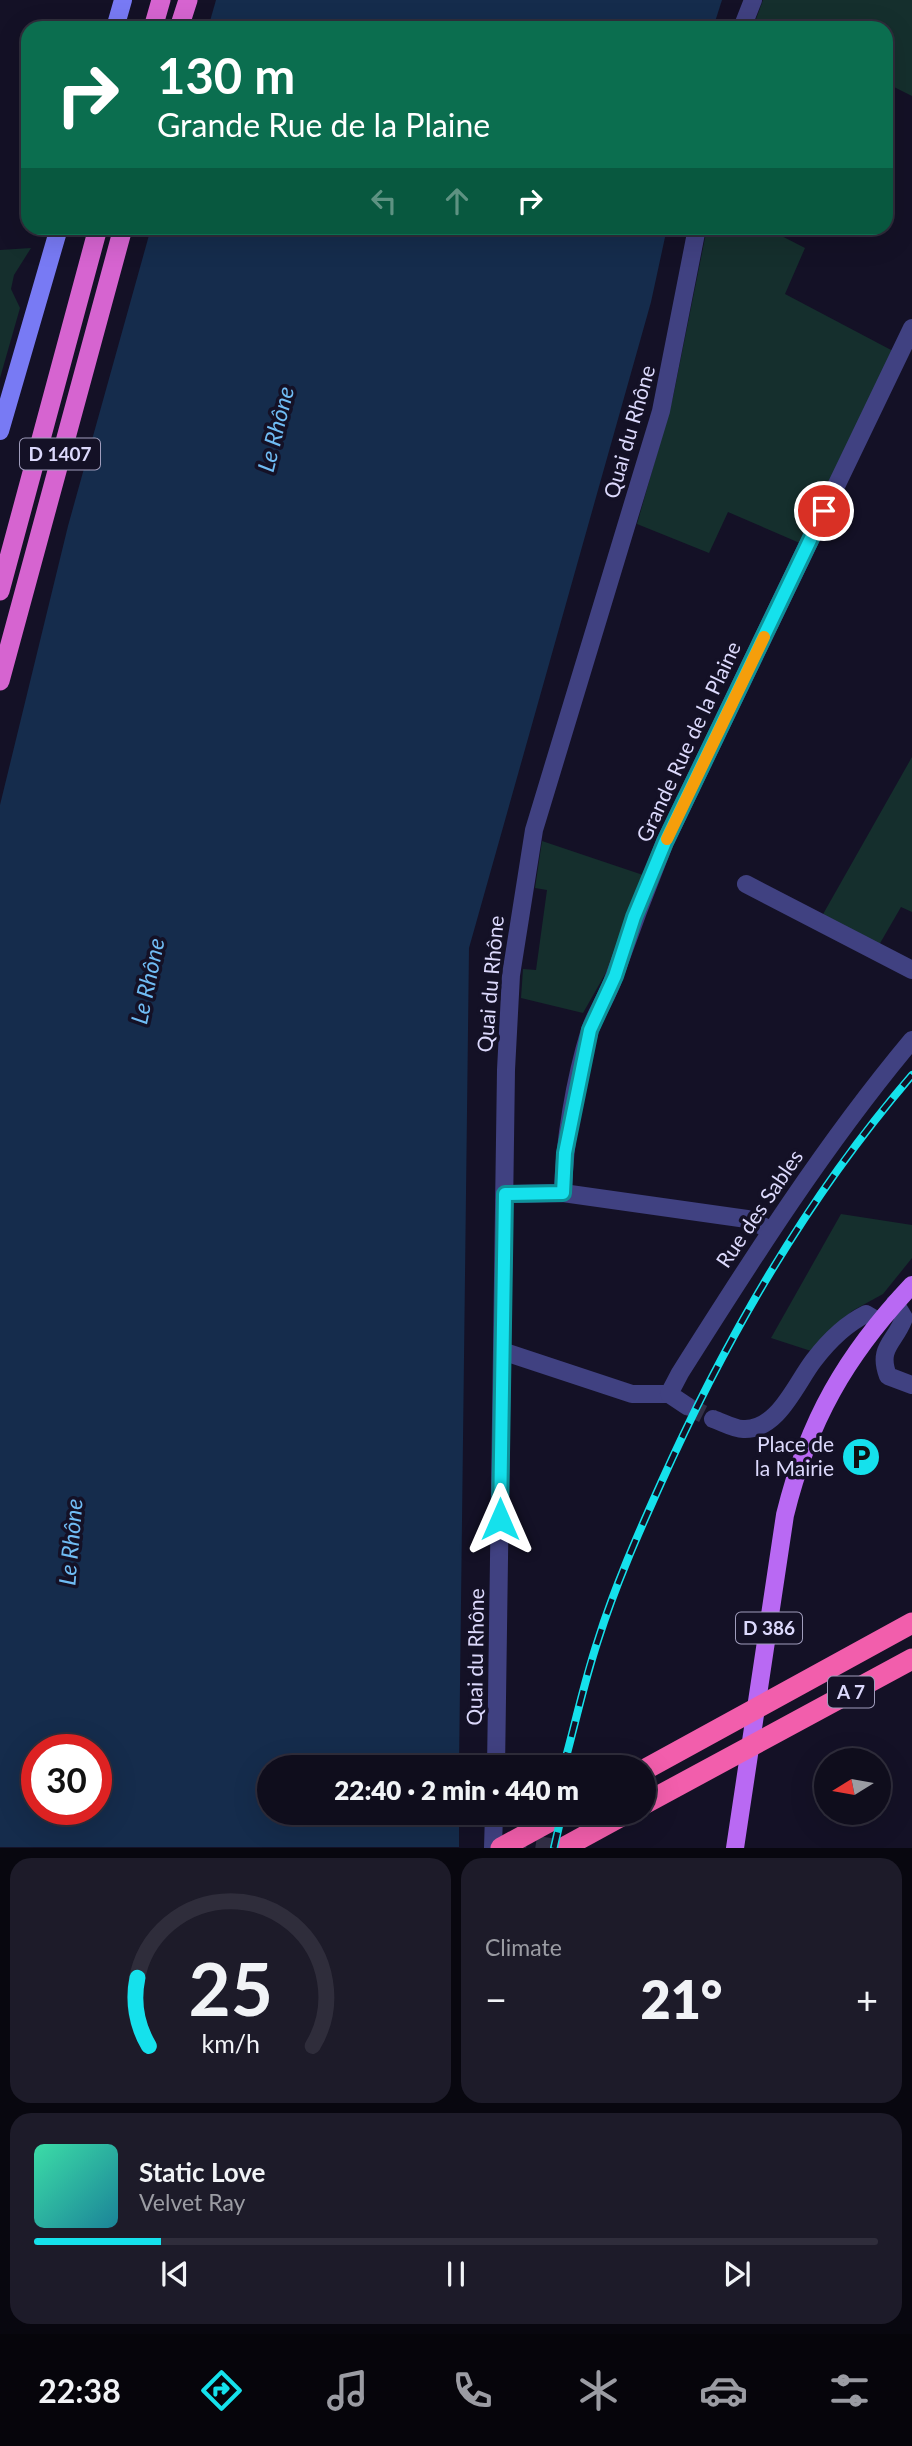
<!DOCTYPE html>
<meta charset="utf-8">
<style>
:root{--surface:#0f0d1c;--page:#1d1b29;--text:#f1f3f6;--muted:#9b9ca3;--line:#2f2d3b;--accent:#15e1ec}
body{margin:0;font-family:Lato,sans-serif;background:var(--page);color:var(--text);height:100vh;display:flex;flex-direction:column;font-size:26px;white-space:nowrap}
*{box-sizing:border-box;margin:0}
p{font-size:23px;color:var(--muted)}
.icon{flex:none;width:38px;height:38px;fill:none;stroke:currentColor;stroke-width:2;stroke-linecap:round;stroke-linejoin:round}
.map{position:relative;height:1848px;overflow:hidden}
.drawer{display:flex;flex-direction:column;gap:10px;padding:10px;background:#08070f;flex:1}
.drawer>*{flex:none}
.top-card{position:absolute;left:21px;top:21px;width:872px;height:214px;border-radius:21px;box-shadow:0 7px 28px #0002,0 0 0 2px var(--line);background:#0b6e4f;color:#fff;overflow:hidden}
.needle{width:46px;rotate:259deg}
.controls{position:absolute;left:814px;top:1748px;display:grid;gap:14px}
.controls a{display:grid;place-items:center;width:77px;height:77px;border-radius:50%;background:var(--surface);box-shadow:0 7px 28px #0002,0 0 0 2px var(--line);font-size:35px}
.speed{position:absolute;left:21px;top:1734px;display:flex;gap:14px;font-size:35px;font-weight:700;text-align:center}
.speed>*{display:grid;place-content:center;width:91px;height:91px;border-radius:50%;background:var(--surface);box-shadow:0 7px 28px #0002,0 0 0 2px var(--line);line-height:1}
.speed .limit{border:10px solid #d22;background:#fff;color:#111}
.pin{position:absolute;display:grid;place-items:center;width:60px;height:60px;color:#fff;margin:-30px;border:4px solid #fff;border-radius:50%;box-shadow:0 2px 7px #0007}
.me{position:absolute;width:77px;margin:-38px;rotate:0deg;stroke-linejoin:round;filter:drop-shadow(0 0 5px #0008)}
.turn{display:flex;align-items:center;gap:24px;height:147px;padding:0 21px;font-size:32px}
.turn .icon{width:91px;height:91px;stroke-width:2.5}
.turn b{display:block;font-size:49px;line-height:60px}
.lanes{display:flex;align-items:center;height:66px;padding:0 21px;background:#0003;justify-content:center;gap:35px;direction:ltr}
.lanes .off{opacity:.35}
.big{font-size:52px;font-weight:800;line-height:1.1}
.drawer .widget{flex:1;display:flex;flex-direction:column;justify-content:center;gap:10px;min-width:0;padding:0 24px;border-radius:21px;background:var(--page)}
.drawer .dial{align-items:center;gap:0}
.dial svg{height:182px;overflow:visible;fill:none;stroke:var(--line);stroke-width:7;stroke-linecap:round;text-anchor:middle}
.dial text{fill:var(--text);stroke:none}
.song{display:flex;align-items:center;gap:21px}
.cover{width:84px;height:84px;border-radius:10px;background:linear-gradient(135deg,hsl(160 70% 55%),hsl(190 70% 35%))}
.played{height:7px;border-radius:4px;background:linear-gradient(90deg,var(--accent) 15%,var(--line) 15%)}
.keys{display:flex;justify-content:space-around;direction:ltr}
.heat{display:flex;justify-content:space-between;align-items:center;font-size:38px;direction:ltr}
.drawer .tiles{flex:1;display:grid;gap:10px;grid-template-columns:1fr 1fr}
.widget:last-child{grid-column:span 2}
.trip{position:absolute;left:257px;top:1755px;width:399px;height:70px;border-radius:35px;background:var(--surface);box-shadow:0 7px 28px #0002,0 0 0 2px var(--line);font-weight:800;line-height:70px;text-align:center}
.tabs{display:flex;height:112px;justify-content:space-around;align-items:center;background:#06050b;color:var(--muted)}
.tabs .icon{width:49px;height:49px}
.tabs .selected{color:var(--accent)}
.tabs b{font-size:32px;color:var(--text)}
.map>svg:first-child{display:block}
</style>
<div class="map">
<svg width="912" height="1848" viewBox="0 0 912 1848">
<rect width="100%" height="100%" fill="#141126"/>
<!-- green -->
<g fill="#152f2d">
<polygon points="763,0 912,0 912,96 886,83 886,28 774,28 756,19"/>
<polygon points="707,228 766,228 805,248 785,294 893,351 802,544 728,512 709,553 637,524 673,397"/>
<polygon points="31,248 14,275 11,289 20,308 0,378 0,250"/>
<polygon points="912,757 912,912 901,907 879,945 822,916"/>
<polygon points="542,841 643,875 608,969 583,1013 521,998 523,969 536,970 547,890 535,888"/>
<polygon points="841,1214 912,1225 912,1258 883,1294 852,1311 811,1351 771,1338"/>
</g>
<!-- water -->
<g fill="#152c4c" fill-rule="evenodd">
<polygon points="216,0 722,0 713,28 208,28"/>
<path d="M151,228H667L651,302L469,948L459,1767L270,1768V1813H459V1847H0V805L68,526ZM96,1750V1810H37V1750Z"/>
</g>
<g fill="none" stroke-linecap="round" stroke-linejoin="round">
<!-- minor-tunnel -->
<g stroke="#322f46" stroke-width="18" stroke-dasharray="18 9" stroke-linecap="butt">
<polyline points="687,1406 713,1419"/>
<polyline points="509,1841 558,1848"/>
</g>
<!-- minor -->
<g stroke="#404181" stroke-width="18">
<polyline points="742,28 753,0"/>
<polyline points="746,884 912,970"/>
<path d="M563,1193C564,1142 575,1079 590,1030C596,1012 608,996 614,977C630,932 647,887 665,842L912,328"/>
<polyline points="505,1194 563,1193 747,1219 771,1230"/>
<path d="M895,1303L904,1318C895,1343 877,1347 888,1376L912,1385"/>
<polyline points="502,1351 632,1394 669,1394"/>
<path d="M687,1406L669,1394L680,1373C752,1259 825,1144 912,1040"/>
<path d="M713,1419C722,1422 734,1429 743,1429C778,1431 796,1383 814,1360C827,1343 846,1324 866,1314L878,1321"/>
<polyline points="496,1768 506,1070 511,975 534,830 661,411 697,228"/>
<polyline points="493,1848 494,1813"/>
</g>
<!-- secondary -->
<g stroke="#787af4" stroke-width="18">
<polyline points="115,28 123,0"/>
<polyline points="0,431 59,228"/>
</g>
<!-- primary -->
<path stroke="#b969f3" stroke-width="18" d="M735,1848L785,1515C808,1421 846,1355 912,1285"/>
<!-- trunk -->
<g stroke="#d664d0" stroke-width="19">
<polyline points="153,28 161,0"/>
<polyline points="179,28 188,0"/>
<polyline points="0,591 98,228"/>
<polyline points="0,681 123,228"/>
</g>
<!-- motorway -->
<g stroke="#f25eac" stroke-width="21">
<polyline points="644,1770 912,1623"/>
<polyline points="644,1804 912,1659"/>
<polyline points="501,1848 565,1813"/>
<polyline points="563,1848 627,1813"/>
</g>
<defs>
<g id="rail">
<path d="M563,1768C575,1725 584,1682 598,1640C615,1586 638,1534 661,1483C726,1338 808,1196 912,1075"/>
<polyline points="554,1848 562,1813"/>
</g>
</defs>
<!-- rail casing -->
<use href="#rail" stroke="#15e1ec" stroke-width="8"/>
<!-- rail -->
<use href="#rail" stroke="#141126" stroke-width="5" stroke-dasharray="16" stroke-linecap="butt"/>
</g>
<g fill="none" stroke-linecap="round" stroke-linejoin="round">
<defs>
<polyline id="route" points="500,1519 505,1194 563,1193 565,1153 590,1030 615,976 634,917 665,842 824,511"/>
</defs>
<!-- route casing -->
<use href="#route" stroke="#0e9299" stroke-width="18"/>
<!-- route -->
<use href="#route" stroke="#15e1ec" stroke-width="12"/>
<!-- slow -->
<polyline stroke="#f59e0b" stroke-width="12" points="667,839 764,637"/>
</g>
<!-- icons -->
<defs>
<symbol id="parking-disc" viewBox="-11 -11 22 22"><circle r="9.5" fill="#15e1ec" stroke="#141126"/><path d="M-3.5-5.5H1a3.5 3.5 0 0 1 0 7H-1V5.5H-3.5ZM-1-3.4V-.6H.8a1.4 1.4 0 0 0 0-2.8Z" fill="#111"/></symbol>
</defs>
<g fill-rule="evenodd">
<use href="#parking-disc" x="839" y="1435" width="44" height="44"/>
</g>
<g text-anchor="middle" stroke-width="7" stroke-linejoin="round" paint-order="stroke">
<!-- shield labels -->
<g fill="#141126" stroke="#a09dbc" stroke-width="2">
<rect x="20" y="438.5" width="80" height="31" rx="5"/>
<rect x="736" y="1612.5" width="66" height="31" rx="5"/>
<rect x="828" y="1676.5" width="46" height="31" rx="5"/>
</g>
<g font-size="19" font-weight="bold" fill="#dcd9fc">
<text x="60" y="461">D 1407</text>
<text x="769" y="1635">D 386</text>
<text x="851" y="1699">A 7</text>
</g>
<!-- street labels -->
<g font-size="21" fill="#dcd9fc" stroke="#141126">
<text transform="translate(630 432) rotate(-74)" y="7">Quai du Rhône</text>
<text transform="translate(689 742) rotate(-65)" y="7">Grande Rue de la Plaine</text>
<text transform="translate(491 984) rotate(-85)" y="7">Quai du Rhône</text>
<text transform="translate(760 1209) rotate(-56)" y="7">Rue des Sables</text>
<text transform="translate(476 1657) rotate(-89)" y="7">Quai du Rhône</text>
</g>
<!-- poi labels -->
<g font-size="21" fill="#dcd9fc" stroke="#141126" text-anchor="end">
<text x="834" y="1452">Place de<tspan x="834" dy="24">la Mairie</tspan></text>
</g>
<!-- water labels -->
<g font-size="23" font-style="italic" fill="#70bcf4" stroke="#141126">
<text transform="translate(276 429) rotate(-76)" y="8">Le Rhône</text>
<text transform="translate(148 981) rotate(-78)" y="8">Le Rhône</text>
<text transform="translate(71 1542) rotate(-85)" y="8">Le Rhône</text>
</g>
</g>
</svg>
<div class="controls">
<a><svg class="needle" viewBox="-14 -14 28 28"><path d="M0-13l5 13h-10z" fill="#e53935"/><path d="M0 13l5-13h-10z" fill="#9b9ca3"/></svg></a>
</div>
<div class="speed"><div class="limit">30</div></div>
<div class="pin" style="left:824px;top:511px;background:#d93025"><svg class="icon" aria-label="arrive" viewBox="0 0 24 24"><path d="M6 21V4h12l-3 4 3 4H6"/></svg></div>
<svg class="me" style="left:500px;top:1519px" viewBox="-20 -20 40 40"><path d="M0-17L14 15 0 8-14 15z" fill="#15e1ec" stroke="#fff" stroke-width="4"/></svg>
<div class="trip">22:40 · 2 min · 440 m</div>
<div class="top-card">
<div class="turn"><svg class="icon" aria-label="right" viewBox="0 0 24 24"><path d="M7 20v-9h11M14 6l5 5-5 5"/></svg><div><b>130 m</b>Grande Rue de la Plaine</div></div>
<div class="lanes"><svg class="icon off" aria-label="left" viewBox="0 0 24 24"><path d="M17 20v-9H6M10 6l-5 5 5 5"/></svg><svg class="icon off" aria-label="ahead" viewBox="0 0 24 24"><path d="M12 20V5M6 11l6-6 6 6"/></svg><svg class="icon" aria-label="right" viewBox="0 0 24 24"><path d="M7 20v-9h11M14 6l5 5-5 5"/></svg></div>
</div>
</div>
<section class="drawer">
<div class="tiles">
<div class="widget dial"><svg viewBox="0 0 100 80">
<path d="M14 69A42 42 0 1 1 86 69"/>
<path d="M14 69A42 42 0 0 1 9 39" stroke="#15e1ec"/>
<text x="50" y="56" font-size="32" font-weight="700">25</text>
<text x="50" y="72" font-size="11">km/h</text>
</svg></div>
<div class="widget"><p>Climate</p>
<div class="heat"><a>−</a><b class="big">21°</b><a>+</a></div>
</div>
<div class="widget">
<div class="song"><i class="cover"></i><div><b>Static Love</b><p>Velvet Ray</p></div></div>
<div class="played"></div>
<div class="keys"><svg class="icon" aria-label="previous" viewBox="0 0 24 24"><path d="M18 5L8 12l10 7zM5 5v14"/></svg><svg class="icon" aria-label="pause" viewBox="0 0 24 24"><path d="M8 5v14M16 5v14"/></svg><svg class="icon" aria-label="next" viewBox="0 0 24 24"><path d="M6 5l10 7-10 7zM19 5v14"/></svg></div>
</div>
</div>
</section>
<nav class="tabs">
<b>22:38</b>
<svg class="icon selected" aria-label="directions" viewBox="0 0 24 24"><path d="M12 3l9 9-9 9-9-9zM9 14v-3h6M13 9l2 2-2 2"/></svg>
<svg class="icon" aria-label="music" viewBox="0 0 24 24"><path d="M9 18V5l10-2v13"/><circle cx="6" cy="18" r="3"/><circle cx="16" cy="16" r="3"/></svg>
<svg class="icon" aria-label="phone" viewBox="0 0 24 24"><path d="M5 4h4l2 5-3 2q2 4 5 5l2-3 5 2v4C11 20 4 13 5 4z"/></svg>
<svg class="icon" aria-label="climate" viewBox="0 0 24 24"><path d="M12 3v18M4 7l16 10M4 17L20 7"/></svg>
<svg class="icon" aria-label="car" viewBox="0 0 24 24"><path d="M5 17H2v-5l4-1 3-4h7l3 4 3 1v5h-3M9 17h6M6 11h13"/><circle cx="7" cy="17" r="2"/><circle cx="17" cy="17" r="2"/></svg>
<svg class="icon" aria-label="filters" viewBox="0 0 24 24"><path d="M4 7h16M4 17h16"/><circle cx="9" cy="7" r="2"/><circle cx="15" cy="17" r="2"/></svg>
</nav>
